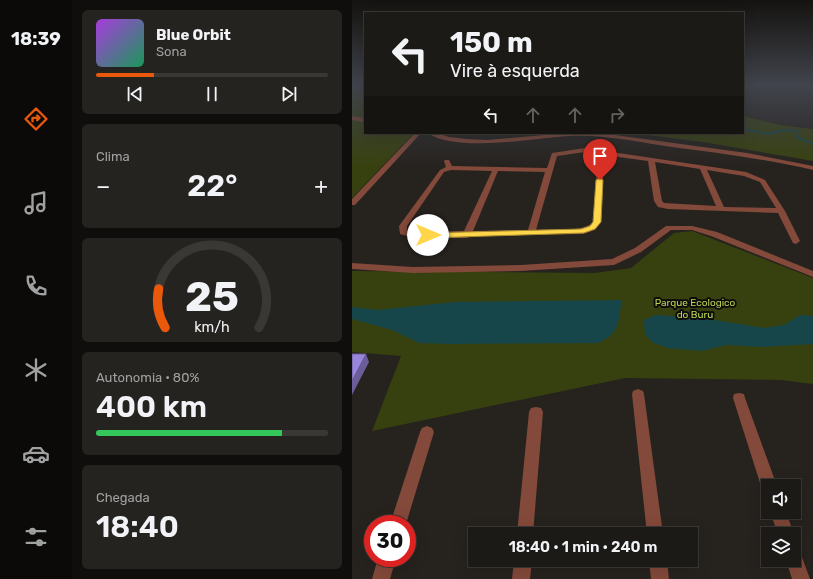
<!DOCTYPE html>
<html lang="pt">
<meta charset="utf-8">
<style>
:root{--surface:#1c1a16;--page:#25231f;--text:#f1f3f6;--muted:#a0a1a1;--line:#3a3835;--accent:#ea580c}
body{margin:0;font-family:Rubik,sans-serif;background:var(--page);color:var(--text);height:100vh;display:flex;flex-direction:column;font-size:15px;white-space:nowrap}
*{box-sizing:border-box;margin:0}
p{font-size:13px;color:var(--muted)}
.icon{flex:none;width:22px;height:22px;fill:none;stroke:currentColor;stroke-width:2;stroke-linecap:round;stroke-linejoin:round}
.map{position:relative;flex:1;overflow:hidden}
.details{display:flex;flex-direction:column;gap:10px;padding:10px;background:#0f0e0c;width:280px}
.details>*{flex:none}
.banner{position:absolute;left:12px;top:12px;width:380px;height:122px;border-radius:0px;box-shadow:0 4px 16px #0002,0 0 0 1px var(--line);background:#1c1a16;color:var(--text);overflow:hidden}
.fabs{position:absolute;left:409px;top:479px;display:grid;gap:8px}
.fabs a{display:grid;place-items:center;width:40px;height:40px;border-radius:0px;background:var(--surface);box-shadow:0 4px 16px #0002,0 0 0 1px var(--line);font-size:20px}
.speed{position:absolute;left:12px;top:515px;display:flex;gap:8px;font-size:20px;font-weight:700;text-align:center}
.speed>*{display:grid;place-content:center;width:52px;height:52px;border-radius:50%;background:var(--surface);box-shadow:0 4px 16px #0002,0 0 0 1px var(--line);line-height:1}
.speed .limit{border:6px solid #d22;background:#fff;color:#111}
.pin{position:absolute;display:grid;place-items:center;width:34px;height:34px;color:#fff;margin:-41px -17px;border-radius:50% 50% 50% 0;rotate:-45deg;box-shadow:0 0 4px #0007}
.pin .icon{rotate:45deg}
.me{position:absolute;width:44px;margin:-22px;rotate:90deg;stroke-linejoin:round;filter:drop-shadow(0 0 3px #0008)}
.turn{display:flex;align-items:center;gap:14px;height:84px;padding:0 20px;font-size:18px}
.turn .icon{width:52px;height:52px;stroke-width:2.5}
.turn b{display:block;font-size:28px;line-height:34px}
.lanes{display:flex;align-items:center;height:38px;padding:0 20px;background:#0003;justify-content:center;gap:20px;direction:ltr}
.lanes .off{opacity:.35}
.big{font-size:30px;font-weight:600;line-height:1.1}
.details .tile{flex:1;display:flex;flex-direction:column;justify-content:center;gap:6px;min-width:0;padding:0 14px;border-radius:6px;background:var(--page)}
.details .dial{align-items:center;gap:0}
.dial svg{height:104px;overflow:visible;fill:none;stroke:var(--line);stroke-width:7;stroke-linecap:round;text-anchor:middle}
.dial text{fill:var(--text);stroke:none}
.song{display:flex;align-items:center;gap:12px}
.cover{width:48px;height:48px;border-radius:6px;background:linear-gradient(135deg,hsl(280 70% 55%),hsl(150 70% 35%))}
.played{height:4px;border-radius:2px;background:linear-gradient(90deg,var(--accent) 25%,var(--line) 25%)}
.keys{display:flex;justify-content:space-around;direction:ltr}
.heat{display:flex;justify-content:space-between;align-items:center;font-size:22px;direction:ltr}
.charge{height:6px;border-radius:3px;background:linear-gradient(90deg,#34c759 80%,var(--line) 0)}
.trip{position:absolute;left:116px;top:527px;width:230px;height:40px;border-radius:0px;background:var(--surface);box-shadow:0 4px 16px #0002,0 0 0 1px var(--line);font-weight:600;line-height:40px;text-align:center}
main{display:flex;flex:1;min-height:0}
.menu{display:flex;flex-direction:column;width:72px;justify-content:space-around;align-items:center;background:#0b0a09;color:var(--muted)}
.menu .icon{width:28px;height:28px}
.menu .active{color:var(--accent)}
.menu b{font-size:18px;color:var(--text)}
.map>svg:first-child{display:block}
</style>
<main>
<nav class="menu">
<b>18:39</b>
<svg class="icon active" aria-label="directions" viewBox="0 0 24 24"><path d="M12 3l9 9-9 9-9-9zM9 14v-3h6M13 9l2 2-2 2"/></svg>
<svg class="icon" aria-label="music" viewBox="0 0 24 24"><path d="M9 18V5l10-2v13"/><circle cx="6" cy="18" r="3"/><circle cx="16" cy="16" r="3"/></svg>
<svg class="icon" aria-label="phone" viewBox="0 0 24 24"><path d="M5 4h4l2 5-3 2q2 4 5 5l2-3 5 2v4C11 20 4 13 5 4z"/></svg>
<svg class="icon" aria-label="climate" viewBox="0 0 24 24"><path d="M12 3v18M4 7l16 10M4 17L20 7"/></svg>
<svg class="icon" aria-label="car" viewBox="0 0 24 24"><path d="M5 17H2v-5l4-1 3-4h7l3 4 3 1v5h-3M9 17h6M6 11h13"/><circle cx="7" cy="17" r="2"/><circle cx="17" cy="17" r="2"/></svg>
<svg class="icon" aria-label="filters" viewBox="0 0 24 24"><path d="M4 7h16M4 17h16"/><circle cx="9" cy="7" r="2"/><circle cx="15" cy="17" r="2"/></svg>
</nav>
<section class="details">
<div class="tile">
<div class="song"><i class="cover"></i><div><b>Blue Orbit</b><p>Sona</p></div></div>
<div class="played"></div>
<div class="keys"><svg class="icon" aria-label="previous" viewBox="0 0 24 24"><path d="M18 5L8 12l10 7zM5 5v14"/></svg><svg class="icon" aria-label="pause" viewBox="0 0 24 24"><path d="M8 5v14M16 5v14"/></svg><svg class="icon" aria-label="next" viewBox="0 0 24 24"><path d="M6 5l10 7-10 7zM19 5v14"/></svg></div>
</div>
<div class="tile"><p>Clima</p>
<div class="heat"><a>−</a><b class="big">22°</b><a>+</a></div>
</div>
<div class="tile dial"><svg viewBox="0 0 100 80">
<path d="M14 69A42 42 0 1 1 86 69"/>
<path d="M14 69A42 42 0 0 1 9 39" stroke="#ea580c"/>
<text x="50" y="56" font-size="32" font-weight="700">25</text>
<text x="50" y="72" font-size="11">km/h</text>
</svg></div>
<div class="tile"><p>Autonomia · 80%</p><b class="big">400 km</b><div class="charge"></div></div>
<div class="tile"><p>Chegada</p><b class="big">18:40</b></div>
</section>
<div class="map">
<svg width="461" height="579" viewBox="0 0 461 579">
<rect width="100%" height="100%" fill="#26221e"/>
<!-- green -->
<g fill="#37410f">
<polygon points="0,85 13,85 13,133 62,133 0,198"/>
<polygon points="391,116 428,125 461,129 461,161 351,142 280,133 391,133"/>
<polygon points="340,231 461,278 461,384 429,380 273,378 20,431 49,356 0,352 0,271 242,273 279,268 322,233"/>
</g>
<!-- water -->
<g fill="#17464a">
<path d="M270,300C265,323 270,332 246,343L100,344L67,343L40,330L0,319V307L26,310L103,302Z"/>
<polygon points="304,315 350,318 412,328 432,325 448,315 461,316 461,344 411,347 374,345 350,351 315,348 300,342 293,334 292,320"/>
</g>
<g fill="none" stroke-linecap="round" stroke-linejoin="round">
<!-- stream -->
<polyline stroke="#17464a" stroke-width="2" points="391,129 416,134 432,130 445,131 445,137 461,144"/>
<!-- minor -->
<g fill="#83493a" fill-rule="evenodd">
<polygon points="0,116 13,118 13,122 0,120"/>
<polygon points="63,133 69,133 3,205 0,205 0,199"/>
<path d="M76,133H85L97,137L115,139L135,140L214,133H248L395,153L461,166V170C414,159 367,153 320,147C286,142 252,134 217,136C183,138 104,153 76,133Z"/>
<path d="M233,148L394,172L413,180L433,211L448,241L444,244L441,243L426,213L316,209L306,207L302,201L296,161L252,155L249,222L243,230L230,234L118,236L115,238H63L48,234L47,226L88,170L94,167L92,161L93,160H97L100,166L195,168L200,153ZM233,152L246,154L241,222C231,233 199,229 184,230L205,156ZM303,162L348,169L364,206L312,203L310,201ZM99,170L140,171L112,231L63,232L55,231V226L92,172ZM355,170L392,176L408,182L424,208L372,207ZM146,171L193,172L176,230L121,231Z"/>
<polygon points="314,226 340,226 365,232 461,271 461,277 359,236 340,230 319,230 289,252 262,265 169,271 61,273 0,269 0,263 61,267 169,265 260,259 283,248"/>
<polygon points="286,389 291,391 292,394 311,534 295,534 280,394 281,391"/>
<polygon points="387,393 392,394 393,398 425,486 416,486 416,493 412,491 409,486 381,398 382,394"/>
<polygon points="184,407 189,408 191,412 181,534 165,534 177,412 179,408"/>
<polygon points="75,426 80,428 82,432 54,524 38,524 68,432 70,428"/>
<polygon points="418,512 434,512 442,534 442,535 426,534"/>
<polygon points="442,549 448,552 458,579 440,579 434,560 442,560"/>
<polygon points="26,558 44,558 38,579 20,579"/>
<polygon points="162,560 180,560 178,579 160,579"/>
<polygon points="297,560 315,560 317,579 299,579"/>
</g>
</g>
<!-- shaded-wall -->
<polygon fill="#6b5d99" points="14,354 17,362 0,395 0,381"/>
<!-- building -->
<polygon fill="#9985db" stroke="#6b5d99" points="0,354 14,354 0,381"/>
<!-- sky -->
<linearGradient id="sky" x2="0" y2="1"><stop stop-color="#151310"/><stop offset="0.51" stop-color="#41444c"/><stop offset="1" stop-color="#41444c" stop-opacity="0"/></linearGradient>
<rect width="461" height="166" fill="url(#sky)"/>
<!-- route -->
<polygon fill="#ffd54a" stroke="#a68a30" points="248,178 251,180 249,222 243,229 232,233 76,238 72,235 76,233 229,229 238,226 241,222 244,180"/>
<g text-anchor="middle" stroke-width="4" stroke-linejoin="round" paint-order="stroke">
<!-- park labels -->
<g font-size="10" fill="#bbd454" stroke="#0e0c0a">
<text x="343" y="306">Parque Ecologico<tspan x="343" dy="12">do Buru</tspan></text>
</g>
</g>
</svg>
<div class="fabs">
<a><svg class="icon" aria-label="sound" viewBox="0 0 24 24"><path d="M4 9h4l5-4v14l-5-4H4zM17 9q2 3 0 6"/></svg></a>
<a><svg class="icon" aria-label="layers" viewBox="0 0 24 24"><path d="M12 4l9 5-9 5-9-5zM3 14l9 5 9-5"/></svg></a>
</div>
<div class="speed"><div class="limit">30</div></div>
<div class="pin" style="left:248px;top:180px;background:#d93025"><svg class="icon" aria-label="arrive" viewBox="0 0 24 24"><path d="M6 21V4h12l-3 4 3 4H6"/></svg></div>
<svg class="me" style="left:76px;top:235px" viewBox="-20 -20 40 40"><circle r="19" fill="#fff"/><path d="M0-13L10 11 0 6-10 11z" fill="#ffd54a"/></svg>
<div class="trip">18:40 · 1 min · 240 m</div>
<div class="banner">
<div class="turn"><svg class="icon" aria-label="left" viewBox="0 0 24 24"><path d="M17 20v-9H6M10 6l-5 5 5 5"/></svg><div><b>150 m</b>Vire à esquerda</div></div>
<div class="lanes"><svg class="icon" aria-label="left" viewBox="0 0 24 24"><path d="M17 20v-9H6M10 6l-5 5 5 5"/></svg><svg class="icon off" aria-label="ahead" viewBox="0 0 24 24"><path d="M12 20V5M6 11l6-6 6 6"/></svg><svg class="icon off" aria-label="ahead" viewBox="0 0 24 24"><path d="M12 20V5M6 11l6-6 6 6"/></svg><svg class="icon off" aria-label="right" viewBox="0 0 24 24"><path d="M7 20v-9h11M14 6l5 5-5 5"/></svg></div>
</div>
</div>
</main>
